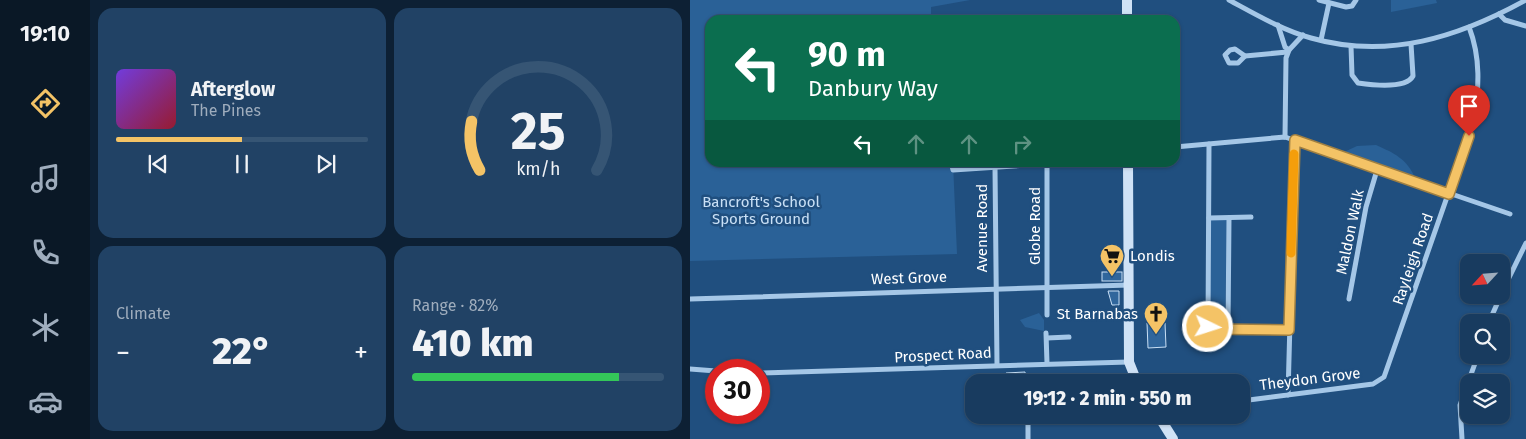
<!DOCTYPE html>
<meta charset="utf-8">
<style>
:root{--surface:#183b5f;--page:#214265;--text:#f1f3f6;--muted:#9fadbd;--line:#365574;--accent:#f4c366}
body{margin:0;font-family:"Fira Sans",sans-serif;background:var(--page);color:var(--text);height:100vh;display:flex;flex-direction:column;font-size:19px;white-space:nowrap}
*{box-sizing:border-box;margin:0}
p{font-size:16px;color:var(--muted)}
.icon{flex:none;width:28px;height:28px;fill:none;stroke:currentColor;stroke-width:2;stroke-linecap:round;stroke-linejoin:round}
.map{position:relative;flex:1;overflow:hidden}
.panel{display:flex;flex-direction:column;gap:8px;padding:8px;background:#0d2034;width:600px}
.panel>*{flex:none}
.banner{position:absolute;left:15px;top:15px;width:475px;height:152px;border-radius:15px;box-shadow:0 1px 4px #0004,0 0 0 1px var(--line);background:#0b6e4f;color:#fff;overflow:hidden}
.needle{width:32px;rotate:244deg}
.controls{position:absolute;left:770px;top:254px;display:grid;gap:10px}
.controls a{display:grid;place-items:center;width:50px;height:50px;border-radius:10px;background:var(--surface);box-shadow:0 1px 4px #0004,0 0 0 1px var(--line);font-size:25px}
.speed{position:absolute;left:15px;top:359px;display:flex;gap:10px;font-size:25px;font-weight:700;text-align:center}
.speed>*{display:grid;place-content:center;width:65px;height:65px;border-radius:50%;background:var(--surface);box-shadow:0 1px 4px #0004,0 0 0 1px var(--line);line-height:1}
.speed .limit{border:8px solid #d22;background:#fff;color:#111}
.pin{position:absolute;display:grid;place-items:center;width:42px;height:42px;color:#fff;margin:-51px -21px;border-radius:50% 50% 50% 0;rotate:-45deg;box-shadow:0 0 5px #0007}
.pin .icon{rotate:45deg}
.me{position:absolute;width:55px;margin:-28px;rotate:94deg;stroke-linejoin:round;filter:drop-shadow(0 0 4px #0008)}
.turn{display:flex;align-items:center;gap:18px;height:105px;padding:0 20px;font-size:22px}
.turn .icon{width:65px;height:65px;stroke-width:2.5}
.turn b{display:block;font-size:35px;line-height:42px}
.lanes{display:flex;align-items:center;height:48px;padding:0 20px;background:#0003;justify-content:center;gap:25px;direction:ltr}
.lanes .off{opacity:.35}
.big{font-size:38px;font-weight:800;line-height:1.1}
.panel .tile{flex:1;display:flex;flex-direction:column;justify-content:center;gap:8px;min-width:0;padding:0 18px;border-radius:15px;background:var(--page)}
.panel .dial{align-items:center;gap:0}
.dial svg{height:130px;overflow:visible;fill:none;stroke:var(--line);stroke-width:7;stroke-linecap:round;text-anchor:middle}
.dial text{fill:var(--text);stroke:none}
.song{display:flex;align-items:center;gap:15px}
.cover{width:60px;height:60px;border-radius:8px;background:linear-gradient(135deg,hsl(260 70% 55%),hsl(350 70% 35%))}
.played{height:5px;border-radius:2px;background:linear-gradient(90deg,var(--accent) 50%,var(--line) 50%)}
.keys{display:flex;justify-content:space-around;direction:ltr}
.heat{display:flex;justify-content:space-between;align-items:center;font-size:28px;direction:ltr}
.charge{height:8px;border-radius:4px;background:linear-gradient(90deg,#34c759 82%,var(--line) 0)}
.panel .tiles{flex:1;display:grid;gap:8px;grid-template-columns:repeat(2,1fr)}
.trip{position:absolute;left:275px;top:374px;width:285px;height:50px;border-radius:15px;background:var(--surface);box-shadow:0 1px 4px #0004,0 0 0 1px var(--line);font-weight:800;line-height:50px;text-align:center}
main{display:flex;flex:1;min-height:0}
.menu{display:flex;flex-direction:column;width:90px;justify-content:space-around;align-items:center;background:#0a1826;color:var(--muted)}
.menu .icon{width:35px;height:35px}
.menu .active{color:var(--accent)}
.menu b{font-size:22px;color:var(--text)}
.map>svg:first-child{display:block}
</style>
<main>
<nav class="menu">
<b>19:10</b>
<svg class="icon active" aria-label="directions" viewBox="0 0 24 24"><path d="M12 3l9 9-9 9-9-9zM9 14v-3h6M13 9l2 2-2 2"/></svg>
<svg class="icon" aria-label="music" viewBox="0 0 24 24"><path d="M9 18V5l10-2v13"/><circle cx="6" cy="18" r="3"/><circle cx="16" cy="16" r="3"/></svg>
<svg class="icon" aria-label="phone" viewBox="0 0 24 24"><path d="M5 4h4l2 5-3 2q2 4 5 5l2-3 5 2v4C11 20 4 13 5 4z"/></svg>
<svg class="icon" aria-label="climate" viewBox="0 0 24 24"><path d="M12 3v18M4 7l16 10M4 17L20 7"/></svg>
<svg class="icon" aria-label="car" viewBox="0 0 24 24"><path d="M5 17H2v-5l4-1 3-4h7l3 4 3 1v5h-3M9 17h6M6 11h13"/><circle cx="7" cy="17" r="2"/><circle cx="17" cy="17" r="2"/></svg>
</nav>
<section class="panel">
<div class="tiles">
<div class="tile">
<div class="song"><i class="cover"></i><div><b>Afterglow</b><p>The Pines</p></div></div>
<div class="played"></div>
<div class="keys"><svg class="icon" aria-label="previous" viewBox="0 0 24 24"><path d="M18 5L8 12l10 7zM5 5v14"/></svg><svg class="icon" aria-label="pause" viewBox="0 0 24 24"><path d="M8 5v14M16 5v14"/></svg><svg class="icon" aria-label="next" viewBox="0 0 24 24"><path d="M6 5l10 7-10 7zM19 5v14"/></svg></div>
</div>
<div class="tile dial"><svg viewBox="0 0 100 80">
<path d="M14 69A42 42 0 1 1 86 69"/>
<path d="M14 69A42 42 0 0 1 9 39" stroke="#f4c366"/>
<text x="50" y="56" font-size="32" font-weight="700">25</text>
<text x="50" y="72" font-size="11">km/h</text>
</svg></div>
<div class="tile"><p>Climate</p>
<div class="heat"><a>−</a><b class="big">22°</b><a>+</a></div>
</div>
<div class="tile"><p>Range · 82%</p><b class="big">410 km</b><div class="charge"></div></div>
</div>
</section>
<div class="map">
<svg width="836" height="439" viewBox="0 0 836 439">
<rect width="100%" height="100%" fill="#204f7f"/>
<!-- green -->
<g fill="#2a6197">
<polygon points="0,0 280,0 241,7 241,20 20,20 20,162 263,163 267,254 0,261"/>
<polygon points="701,0 746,0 747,3 701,12"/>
<path d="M686,145C704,153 717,159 725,178L652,153L667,146Z"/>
<polygon points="521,219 537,220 535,322 523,324 520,318"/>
<polygon points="349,313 354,320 354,331 335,327 330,320"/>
</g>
<!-- building -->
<g fill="#30669c" stroke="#c9e0f6">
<rect x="412" y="272" width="20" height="9"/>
<polygon points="418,291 429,291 429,305 422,305"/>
<polygon points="462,320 470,320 471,323 475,323 476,347 458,348 457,323 462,322"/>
<polygon points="335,372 336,381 316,382 316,373"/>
</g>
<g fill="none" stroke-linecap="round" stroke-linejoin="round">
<!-- street -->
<g stroke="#a5c7e7" stroke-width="5">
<path d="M539,0C565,14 592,30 621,38C698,60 769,37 836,0"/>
<polyline points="629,0 656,7 662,6 666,0"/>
<polyline points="809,14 815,20 836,26"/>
<polyline points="588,25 595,47 599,50 596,58 595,137"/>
<polyline points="631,40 639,3"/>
<path d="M661,46L662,75L668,83C682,85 716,89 723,76L721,44"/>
<polygon points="545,49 555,56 548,63 539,63 535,55 540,50"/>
<polyline points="599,50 613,35"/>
<polyline points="555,56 597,52"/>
<polyline points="519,144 518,328 599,330"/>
<polyline points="485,147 595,137 820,214"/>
<polyline points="261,162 263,170 383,162"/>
<polyline points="305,168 307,365"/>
<polyline points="519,218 561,217"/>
<polyline points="811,294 836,243"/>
<polyline points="0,299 439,285"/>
<polyline points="659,299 676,207 687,170"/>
<polyline points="357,315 357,165"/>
<polyline points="799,322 811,295"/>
<polyline points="538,328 539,218"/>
<polyline points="356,333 357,363"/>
<polyline points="357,338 379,337"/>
<polyline points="0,369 26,371"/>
<polyline points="69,373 439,362"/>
<polyline points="598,395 605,140"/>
<path d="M551,401L683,384L694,377L784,120C789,88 791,58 779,27"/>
<polyline points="338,439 338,416"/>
<polyline points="772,439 770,405 788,355"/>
</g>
<!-- secondary -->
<g stroke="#cfe2f6" stroke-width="10">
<polyline points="437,0 437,20"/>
<polyline points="438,162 439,362 447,382"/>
<polyline points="468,415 483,439"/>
</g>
</g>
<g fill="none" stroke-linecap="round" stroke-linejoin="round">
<defs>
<polyline id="route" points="518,327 520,329 599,330 605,140 759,194 779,136"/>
</defs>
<!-- route casing -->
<use href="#route" stroke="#9f7f42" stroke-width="12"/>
<!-- route -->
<use href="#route" stroke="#f4c366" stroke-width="9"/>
<!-- slow -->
<polyline stroke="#f59e0b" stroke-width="9" points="601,253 604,154"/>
</g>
<!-- icons -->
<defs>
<symbol id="supermarket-pin" viewBox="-11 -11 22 30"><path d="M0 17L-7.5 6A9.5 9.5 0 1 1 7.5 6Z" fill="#f4c366" stroke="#204f7f"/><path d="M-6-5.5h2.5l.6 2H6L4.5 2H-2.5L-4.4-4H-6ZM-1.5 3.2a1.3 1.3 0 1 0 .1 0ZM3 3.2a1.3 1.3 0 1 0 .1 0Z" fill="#111"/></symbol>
<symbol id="church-pin" viewBox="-11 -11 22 30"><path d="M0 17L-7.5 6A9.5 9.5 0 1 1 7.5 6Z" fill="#f4c366" stroke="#204f7f"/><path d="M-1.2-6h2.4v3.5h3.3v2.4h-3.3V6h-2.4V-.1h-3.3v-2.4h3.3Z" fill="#111"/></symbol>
</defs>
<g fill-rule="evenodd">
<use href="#supermarket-pin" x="408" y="242" width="28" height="38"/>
<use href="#church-pin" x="452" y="300" width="28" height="38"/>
</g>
<g text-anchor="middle" stroke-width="5" stroke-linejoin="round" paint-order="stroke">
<!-- park labels -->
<g font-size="15" fill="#c9e0f6" stroke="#204f7f">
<text x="71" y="207">Bancroft's School<tspan x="71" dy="17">Sports Ground</tspan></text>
</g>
<!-- street labels -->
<g font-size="15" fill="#fff" stroke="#204f7f">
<text transform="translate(345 226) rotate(-90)" y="5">Globe Road</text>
<text transform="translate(292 228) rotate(-90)" y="5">Avenue Road</text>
<text transform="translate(660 232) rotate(-78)" y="5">Maldon Walk</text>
<text transform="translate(723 259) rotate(-71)" y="5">Rayleigh Road</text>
<text transform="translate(219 278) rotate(-2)" y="5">West Grove</text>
<text transform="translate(253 355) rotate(-3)" y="5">Prospect Road</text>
<text transform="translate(620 379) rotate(-7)" y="5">Theydon Grove</text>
</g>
<!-- poi labels -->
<g font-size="15" fill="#fff" stroke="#204f7f" text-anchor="start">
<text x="440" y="261">Londis</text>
<text x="448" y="319" text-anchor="end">St Barnabas</text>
</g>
</g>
</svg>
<div class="controls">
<a><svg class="needle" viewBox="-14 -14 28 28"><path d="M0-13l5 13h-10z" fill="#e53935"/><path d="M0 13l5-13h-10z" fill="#9fadbd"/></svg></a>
<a><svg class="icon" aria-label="search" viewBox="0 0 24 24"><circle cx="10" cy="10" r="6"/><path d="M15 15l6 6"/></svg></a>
<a><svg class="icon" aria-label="layers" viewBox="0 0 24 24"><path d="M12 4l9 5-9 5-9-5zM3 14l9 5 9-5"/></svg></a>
</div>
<div class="speed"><div class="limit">30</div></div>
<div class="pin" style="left:779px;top:136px;background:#d93025"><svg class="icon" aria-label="arrive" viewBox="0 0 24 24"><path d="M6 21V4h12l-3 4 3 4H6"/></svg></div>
<svg class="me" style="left:518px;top:327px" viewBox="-20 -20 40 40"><circle r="17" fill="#f4c366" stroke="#fff" stroke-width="3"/><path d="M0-11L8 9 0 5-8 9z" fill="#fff"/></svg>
<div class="trip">19:12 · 2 min · 550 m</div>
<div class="banner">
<div class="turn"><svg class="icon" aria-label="left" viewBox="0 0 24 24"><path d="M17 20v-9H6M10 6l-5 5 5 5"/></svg><div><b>90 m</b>Danbury Way</div></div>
<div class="lanes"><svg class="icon" aria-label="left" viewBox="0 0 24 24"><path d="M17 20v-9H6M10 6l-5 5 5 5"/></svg><svg class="icon off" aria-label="ahead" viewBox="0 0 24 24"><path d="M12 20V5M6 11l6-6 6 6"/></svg><svg class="icon off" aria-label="ahead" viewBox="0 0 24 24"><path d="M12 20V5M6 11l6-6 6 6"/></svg><svg class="icon off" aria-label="right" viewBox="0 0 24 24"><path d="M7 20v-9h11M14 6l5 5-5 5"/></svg></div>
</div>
</div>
</main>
